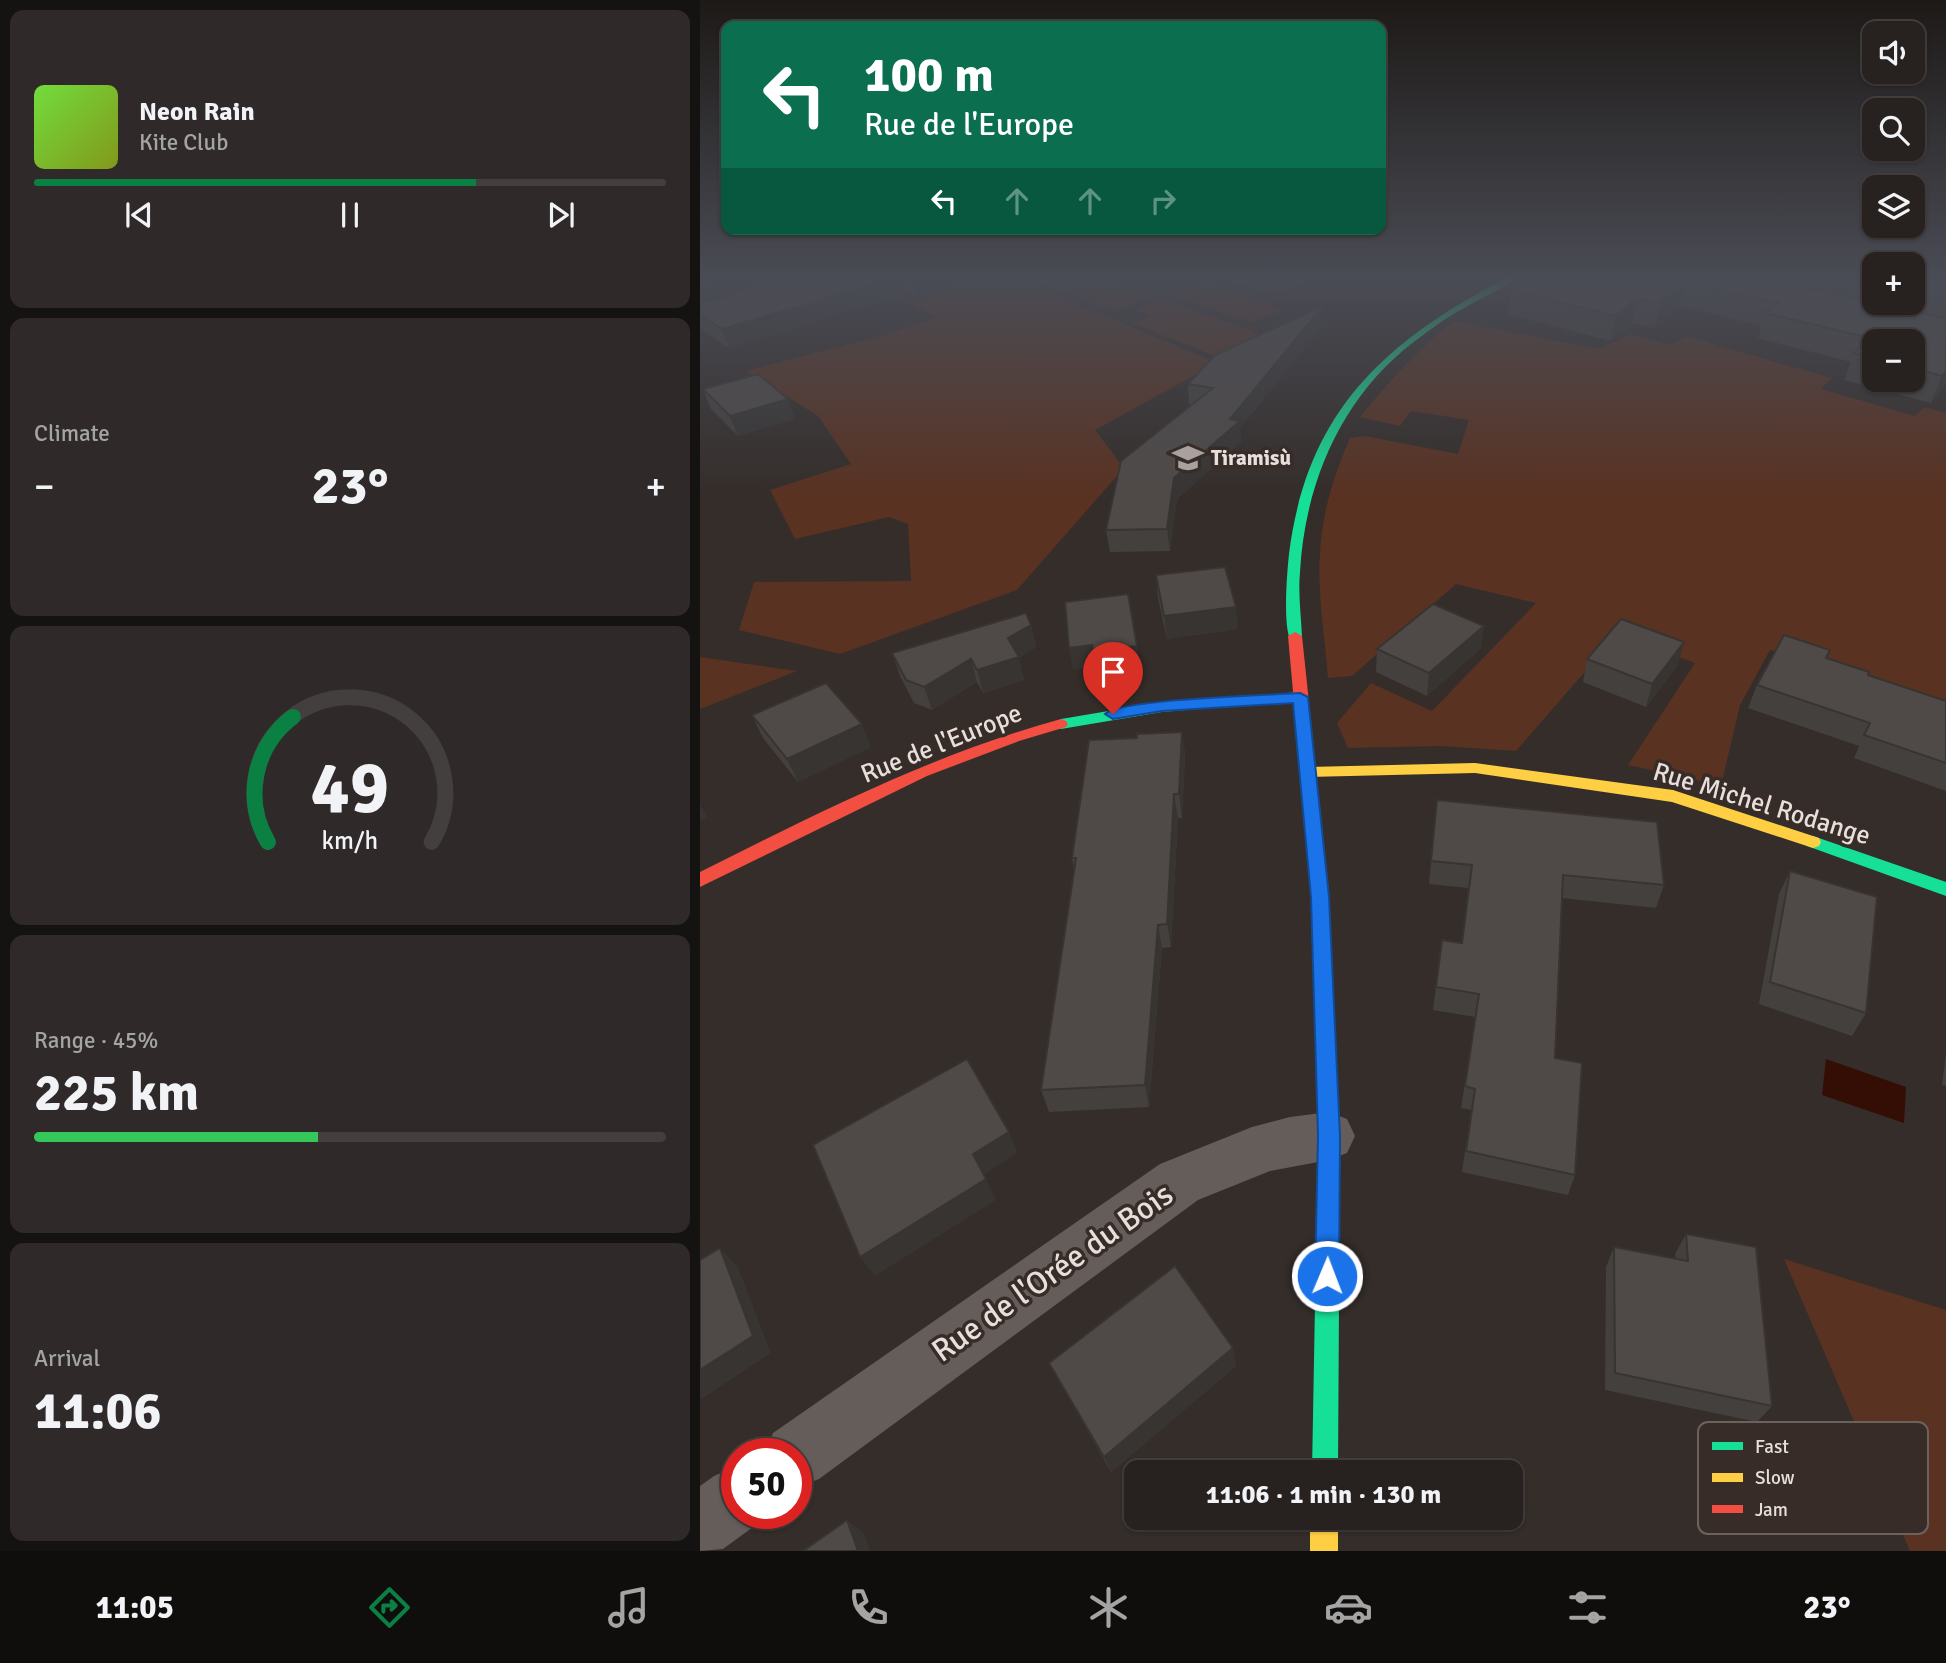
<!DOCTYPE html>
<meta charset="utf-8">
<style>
:root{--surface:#272220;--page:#2f2a29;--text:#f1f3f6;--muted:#a4a4a5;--line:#433f3e;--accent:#0b8043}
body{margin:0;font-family:Signika,sans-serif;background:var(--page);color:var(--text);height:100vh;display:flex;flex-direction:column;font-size:26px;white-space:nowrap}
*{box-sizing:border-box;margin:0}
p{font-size:23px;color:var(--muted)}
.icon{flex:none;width:38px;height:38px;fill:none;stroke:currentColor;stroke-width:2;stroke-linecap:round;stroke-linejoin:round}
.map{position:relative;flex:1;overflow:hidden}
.details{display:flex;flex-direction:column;gap:10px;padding:10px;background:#151312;width:700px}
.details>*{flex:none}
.banner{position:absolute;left:21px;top:21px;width:665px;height:214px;border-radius:14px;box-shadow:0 2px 5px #0004,0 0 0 2px var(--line);background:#0b6e4f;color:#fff;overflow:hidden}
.controls{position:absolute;left:1162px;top:21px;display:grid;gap:14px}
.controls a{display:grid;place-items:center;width:63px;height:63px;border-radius:14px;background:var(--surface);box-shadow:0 2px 5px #0004,0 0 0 2px var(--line);font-size:35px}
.speed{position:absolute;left:21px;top:1438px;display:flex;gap:14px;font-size:35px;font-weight:700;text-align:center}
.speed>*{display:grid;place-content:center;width:91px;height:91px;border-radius:50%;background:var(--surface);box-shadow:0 2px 5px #0004,0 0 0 2px var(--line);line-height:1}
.speed .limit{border:10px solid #d22;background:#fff;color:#111}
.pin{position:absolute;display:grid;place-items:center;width:60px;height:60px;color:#fff;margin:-72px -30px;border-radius:50% 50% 50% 0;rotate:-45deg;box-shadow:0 0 7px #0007}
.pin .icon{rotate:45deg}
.me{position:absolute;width:77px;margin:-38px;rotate:1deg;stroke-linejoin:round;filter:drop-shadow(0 0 5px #0008)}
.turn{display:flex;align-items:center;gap:24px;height:147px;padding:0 28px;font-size:32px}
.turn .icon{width:91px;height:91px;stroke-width:2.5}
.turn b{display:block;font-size:49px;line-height:60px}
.lanes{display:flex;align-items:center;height:66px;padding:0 28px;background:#0003;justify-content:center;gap:35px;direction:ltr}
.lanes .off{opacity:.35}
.big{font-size:52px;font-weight:700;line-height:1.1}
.details .widget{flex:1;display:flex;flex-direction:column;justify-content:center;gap:10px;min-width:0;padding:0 24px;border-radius:14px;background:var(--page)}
.details .dial{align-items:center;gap:0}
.dial svg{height:182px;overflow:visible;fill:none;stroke:var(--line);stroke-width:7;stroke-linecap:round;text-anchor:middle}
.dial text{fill:var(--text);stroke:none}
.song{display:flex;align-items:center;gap:21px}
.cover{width:84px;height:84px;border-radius:10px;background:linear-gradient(135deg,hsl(100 70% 55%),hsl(70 70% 35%))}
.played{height:7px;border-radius:4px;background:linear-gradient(90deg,var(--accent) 70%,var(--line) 70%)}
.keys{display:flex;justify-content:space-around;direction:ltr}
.heat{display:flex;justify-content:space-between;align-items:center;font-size:38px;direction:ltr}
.charge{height:10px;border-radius:5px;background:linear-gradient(90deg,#34c759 45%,var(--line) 0)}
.trip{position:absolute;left:424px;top:1460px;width:399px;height:70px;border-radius:14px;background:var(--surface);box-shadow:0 2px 5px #0004,0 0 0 2px var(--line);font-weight:700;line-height:70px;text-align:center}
.tab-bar{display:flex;height:112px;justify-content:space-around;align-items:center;background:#100e0d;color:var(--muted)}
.tab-bar .icon{width:49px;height:49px}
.tab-bar .on{color:var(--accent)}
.tab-bar b{font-size:32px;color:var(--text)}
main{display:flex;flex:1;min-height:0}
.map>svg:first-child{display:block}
</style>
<main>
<section class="details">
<div class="widget">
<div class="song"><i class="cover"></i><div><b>Neon Rain</b><p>Kite Club</p></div></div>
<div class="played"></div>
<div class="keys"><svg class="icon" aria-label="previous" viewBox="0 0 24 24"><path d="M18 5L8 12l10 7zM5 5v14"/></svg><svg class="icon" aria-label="pause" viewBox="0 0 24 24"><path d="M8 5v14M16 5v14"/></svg><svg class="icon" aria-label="next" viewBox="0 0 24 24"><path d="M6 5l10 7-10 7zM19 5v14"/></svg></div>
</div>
<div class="widget"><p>Climate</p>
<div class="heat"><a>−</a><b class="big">23°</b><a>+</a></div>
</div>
<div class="widget dial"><svg viewBox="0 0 100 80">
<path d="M14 69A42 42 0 1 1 86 69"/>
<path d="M14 69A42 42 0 0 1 25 14" stroke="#0b8043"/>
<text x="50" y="56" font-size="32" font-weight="700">49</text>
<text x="50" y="72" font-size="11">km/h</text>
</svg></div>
<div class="widget"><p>Range · 45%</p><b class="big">225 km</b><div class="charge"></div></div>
<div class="widget"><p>Arrival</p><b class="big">11:06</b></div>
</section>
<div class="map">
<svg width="1246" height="1551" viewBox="0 0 1246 1551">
<rect width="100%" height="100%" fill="#342d2a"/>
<!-- green -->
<g fill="#593222">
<polygon points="274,279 317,279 517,363 395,430 424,468 317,590 140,654 39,630 54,582 211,581 208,524 189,517 95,539 70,490 151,464 118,416 46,371 195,332 236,317 210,303"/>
<polygon points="333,279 399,279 451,298 415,312"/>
<polygon points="522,279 609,279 573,295"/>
<polygon points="506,283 583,309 552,323 474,296"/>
<polygon points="463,299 570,338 523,359 432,323 450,316 435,310"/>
<path d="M754,321L898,349L930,334L968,345L988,337L1132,378L1121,389L1215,416L1224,407L1246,413V715L1070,650L1040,705L1021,786L928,765L995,663L917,635L816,751L741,746L648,748L637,723L671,683L732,711L836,603L756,584L652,676L628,678C625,638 617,592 620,553C622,512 634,475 650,438L665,436L758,454L769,420L711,411L700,426L660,417C689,381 717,350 754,321Z"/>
<polygon points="0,657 97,671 0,709"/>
<polygon points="1084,1259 1246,1310 1246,1551 1210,1551"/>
</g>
<!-- water -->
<polygon fill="#340e04" points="1126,1059 1206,1087 1204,1123 1122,1095"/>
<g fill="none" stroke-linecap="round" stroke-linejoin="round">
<!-- street -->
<g fill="#655d5a" fill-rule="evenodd">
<polygon points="629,1112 647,1119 655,1136 647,1153 629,1160 570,1171 498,1200 119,1479 96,1488 96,1454 65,1454 73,1433 460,1164 552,1127 590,1117"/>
<polygon points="37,1466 37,1514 64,1514 60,1522 23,1549 0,1551 0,1486 14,1476"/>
</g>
<!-- fast -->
<g fill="#16e098" fill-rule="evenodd">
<path d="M804,279H815C800,291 780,298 764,308C747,317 731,329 715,341C642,396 605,482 600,572C598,593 601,615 602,636L595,640L590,639C583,623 587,573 589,554C607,412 683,343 804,279Z"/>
<polygon points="600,692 605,694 607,697 605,700 462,712 361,729 354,724 361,719 462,702"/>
<polygon points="1113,836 1246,882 1246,896 1107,846 1105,842 1107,838"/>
<polygon points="620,885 626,887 629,892 640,1136 638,1472 612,1472 618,1136 611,892 614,887"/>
</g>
<!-- slow -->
<g fill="#ffcf43" fill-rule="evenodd">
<polygon points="775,763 973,790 1119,838 1121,842 1119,846 1113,848 972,802 775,773 608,777 600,772 608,767"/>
<rect x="610" y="1517" width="28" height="34"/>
</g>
<!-- jam -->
<g fill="#f24e42" fill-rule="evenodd">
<polygon points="595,632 602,636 629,892 626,897 620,899 614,897 611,892 588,636"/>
<path d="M361,719L366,721L368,724L366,727L319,741L227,776L0,887V872C118,813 233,754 361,719Z"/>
</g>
</g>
<!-- wall -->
<g fill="#44403e" fill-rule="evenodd">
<polygon points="0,279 268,279 268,280 216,297 207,293 29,348 0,328"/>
<path d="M827,279H1174V303H1213V279H1246V383L1231,403L1144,380L1151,362L1058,338L1062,326L980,306L955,328L932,323L911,341L808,314L810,289ZM1174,341H1213V380H1174Z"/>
<polygon points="623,325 540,428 541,442 477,499 470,551 410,552 406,530 492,405 489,404 488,384"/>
<polygon points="3,389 88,399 95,419 38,436 11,409"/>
<polygon points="456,575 538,629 467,639 458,598"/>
<polygon points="331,625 336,647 319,658 324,680 283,693 277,682 232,710 214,703 200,676 192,653"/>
<polygon points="781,648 727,696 676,672 677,649"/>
<polygon points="1130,650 1127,658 1168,675 1246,701 1246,791 1154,758 1159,746 1048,708 1057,685"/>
<polygon points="887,659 978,665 946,707 883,682"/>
<polygon points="52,715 171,747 98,782 63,738"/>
<polygon points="482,732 485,755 482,818 478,818 471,947 462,948 449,1107 349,1112 341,1090 374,868 372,858 437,738"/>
<polygon points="737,800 964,885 956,908 862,898 855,1058 875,1175 868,1195 762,1172 771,1110 761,1108 775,1017 733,1010 742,940 762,943 768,888 729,884"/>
<polygon points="1090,871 1166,1013 1152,1036 1059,1004 1079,894"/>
<polygon points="1246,1053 1246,1086 1242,1085"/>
<polygon points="986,1234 1072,1406 1057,1422 905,1390 906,1267 914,1247 976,1259 975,1254"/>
<polygon points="349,1363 536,1366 411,1472"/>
</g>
<!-- shaded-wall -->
<g fill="#373432">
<polygon points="21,279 81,279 0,306 0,286"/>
<polygon points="190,279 203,279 207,293 29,348 22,329"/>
<polygon points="212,279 268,279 268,280 216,297"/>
<polygon points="985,282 980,306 955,328 960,303"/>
<polygon points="936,298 932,323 911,341 916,316"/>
<polygon points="623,306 623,325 540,428 541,442 477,499 470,551 467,529 474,478 530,419"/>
<polygon points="1246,371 1246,383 1231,403 1242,376"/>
<polygon points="88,399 95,419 38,436 30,416"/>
<polygon points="536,607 538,629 467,639 464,616"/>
<polygon points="331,625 336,647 319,658 324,680 283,693 277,670 308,638"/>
<polygon points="784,626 781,648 727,696 729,673"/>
<polygon points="984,642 978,665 946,707 952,684"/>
<polygon points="392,645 437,646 440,668 397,674 396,667 373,670 369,648"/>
<polygon points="271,659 277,682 232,710 224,687"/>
<polygon points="162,724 171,747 98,782 87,759"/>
<polygon points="482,732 485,755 482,818 479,794"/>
<polygon points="474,794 478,818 471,947 467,924"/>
<polygon points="0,804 8,818 0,821"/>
<polygon points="458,925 462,948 449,1107 445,1085"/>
<polygon points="309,1132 318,1153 283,1175 273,1154"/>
<polygon points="286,1179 296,1200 175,1276 160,1257"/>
<polygon points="20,1248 38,1267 71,1353 0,1400 0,1370"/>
<polygon points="533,1348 536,1366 411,1472 404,1457"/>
<polygon points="147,1520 164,1533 170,1551 158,1551"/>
</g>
<!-- building -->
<g fill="#4f4a48" stroke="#373432" stroke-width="2">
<polygon points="0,279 21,279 0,286"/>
<polygon points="78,279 190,279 22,329 0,315 0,304"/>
<polygon points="827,279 1067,279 1246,318 1246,371 1242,376 1213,368 1213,341 1174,341 1174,359 1154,353 1170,338 1065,313 1078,303 985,282 960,303 936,298 916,316 810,289"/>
<polygon points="1151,279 1174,279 1174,284"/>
<polygon points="1213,279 1246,279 1246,299 1213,292"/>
<polygon points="623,306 530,419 540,421 474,478 467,529 406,530 421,461 513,388 488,384 515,355"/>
<polygon points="58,374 88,399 30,416 3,389"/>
<polygon points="525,567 536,607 464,616 456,575"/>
<polygon points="428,594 437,646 393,651 392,645 369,648 365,602"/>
<polygon points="733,604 784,626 729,673 677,649"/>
<polygon points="326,613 331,625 308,638 319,657 277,670 271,659 224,687 206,680 192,653"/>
<polygon points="921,619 984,642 952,684 887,659"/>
<polygon points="1084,635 1130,650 1126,658 1169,672 1168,675 1246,701 1246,763 1164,735 1170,723 1057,685"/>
<polygon points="126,683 162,724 87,759 52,715"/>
<polygon points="482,732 479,794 474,794 467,924 458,925 445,1085 341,1090 376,858 372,858 389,740 437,738 437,734"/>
<polygon points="737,800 957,822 964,885 863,875 855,1058 882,1063 875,1175 766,1151 775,1089 765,1086 779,994 736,987 742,940 762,943 772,865 731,861"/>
<polygon points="1090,871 1177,897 1166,1013 1070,982"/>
<polygon points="267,1059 309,1132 273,1154 286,1179 160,1257 113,1145"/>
<polygon points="986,1234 1056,1247 1072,1406 915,1373 914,1247 988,1261"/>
<polygon points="20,1248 53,1336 0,1370 0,1260"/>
<polygon points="475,1266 533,1348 404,1457 349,1363"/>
<polygon points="147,1520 158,1551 103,1551"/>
</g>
<!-- sky -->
<linearGradient id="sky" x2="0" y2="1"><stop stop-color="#1d1917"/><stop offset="0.56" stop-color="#4a4c55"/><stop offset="1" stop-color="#4a4c55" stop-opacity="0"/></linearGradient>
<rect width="1246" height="496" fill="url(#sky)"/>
<!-- route -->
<path fill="#1a73e8" stroke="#114b97" stroke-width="2" d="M600,693L608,697L629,897L640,1136L639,1276L636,1284L627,1288L619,1284L615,1276L618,1136L611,897L593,703L462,711L413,719L405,714C420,699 570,695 600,693Z"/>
<!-- icons -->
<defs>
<symbol id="school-bare" viewBox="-9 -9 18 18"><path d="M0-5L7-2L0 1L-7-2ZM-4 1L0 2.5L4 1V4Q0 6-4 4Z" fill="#a8a19e" stroke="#372c27" stroke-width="2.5" paint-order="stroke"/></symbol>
</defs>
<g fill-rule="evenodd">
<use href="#school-bare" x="466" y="436" width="44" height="44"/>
</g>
<g text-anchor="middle" stroke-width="7" stroke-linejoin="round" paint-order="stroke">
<!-- far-poi labels -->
<g font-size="21" font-weight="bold" fill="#e7dfdc" stroke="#372c27" text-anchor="start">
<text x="511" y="465">Tiramisù</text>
</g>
<!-- street labels -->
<g font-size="26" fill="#e7dfdc" stroke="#372c27">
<text transform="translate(241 743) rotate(-22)" y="9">Rue de l'Europe</text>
<text transform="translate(1062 803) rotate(17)" y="9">Rue Michel Rodange</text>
</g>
<!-- near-street labels -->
<g font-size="32" fill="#e7dfdc" stroke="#372c27">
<text transform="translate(352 1272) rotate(-35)" y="11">Rue de l'Orée du Bois</text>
</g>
</g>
<!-- legend -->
<rect x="998" y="1422" width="230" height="112" rx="10" fill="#372c27" stroke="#6c625d" stroke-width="2"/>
<rect x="1012" y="1442" width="31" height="8" fill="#16e098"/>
<rect x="1012" y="1473" width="31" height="9" fill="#ffcf43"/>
<rect x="1012" y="1505" width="31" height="8" fill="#f24e42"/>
<g font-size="19" fill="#e7dfdc">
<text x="1055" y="1453">Fast</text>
<text x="1055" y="1484">Slow</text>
<text x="1055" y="1516">Jam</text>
</g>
</svg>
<div class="controls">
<a><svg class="icon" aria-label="sound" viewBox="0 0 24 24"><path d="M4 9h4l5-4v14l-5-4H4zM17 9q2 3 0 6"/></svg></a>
<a><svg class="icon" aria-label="search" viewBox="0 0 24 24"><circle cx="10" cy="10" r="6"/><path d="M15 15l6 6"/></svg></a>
<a><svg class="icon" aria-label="layers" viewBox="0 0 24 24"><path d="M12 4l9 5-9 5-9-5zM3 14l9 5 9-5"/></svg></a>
<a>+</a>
<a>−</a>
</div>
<div class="speed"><div class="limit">50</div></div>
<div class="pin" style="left:413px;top:714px;background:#d93025"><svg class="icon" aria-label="arrive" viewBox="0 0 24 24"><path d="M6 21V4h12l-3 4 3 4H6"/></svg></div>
<svg class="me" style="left:627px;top:1276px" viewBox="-20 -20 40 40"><circle r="17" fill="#1a73e8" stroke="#fff" stroke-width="3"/><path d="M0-11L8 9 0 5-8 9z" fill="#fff"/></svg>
<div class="trip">11:06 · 1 min · 130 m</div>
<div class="banner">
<div class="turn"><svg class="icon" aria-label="left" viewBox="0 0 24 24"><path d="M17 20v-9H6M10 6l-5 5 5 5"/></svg><div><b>100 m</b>Rue de l'Europe</div></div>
<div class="lanes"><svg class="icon" aria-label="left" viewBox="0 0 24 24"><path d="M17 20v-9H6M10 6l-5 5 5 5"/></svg><svg class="icon off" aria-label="ahead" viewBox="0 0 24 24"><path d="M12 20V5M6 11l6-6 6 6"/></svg><svg class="icon off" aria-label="ahead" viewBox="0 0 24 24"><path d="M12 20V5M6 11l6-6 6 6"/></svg><svg class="icon off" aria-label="right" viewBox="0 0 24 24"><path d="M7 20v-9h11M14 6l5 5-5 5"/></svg></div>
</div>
</div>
</main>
<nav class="tab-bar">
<b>11:05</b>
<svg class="icon on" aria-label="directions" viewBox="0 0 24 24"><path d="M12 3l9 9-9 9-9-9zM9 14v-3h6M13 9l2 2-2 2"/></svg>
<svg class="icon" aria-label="music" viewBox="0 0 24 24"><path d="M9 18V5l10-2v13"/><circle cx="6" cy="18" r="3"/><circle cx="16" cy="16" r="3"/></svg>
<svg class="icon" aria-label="phone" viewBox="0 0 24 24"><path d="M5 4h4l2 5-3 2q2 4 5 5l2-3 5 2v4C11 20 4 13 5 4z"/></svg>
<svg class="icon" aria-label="climate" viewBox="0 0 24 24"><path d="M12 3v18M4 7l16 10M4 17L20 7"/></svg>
<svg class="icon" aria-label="car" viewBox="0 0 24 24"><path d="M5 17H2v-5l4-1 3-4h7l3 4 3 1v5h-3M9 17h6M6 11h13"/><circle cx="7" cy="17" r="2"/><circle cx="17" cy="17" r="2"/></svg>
<svg class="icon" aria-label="filters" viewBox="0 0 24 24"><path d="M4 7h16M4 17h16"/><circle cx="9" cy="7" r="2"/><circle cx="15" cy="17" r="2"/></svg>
<b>23°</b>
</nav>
